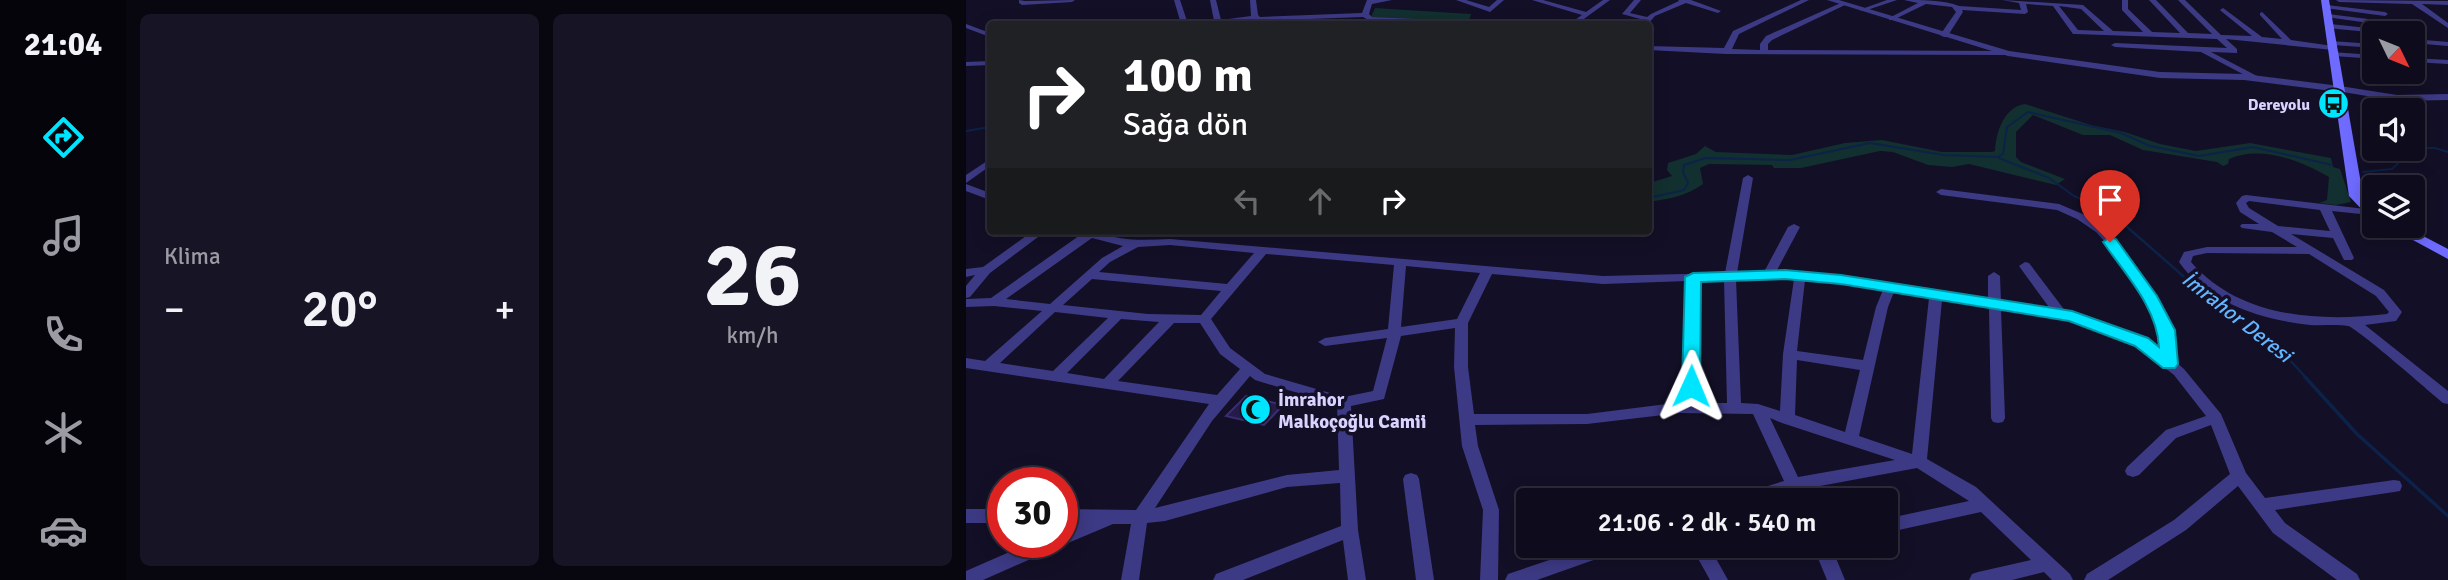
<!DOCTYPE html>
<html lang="tr">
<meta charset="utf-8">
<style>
:root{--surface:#0e0b1c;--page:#171425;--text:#f1f3f6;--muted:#9b9ba3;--line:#2e2b3b;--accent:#00e5ff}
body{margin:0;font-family:Signika,sans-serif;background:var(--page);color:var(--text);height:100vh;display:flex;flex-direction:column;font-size:26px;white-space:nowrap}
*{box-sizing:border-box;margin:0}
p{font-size:23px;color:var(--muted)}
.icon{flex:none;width:38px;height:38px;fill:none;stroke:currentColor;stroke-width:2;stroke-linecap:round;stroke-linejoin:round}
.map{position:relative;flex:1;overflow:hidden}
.details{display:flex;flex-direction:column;gap:14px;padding:14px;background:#08060f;width:840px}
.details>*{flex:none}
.top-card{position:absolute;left:21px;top:21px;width:665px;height:214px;border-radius:7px;box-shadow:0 4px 18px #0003,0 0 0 2px var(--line);background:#202124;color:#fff;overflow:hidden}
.needle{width:46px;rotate:133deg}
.tools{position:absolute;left:1396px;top:21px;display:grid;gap:14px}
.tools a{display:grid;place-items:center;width:63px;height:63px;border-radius:7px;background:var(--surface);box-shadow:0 4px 18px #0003,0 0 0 2px var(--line);font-size:35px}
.speed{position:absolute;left:21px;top:467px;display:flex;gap:14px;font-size:35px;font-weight:700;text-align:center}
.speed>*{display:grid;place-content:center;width:91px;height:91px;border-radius:50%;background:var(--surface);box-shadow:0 4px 18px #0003,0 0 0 2px var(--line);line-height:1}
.speed .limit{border:10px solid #d22;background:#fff;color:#111}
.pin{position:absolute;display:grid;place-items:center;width:60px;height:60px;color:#fff;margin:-72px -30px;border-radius:50% 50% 50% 0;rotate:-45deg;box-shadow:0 0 7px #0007}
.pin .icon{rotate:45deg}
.me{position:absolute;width:77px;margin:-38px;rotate:1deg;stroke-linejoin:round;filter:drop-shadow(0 0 5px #0008)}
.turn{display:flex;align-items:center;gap:24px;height:147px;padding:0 21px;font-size:32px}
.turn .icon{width:91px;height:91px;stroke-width:2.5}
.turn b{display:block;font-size:49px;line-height:60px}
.lanes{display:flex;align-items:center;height:66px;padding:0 21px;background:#0003;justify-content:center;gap:35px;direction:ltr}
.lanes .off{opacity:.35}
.big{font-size:52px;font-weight:600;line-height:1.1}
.details .widget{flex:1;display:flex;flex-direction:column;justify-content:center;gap:10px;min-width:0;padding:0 24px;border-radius:10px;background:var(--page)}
.details .dial{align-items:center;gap:0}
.dial b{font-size:91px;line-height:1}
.heat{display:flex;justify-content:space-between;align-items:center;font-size:38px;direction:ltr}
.details .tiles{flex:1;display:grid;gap:14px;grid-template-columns:repeat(2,1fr)}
.trip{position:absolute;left:550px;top:488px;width:382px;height:70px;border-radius:7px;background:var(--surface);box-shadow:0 4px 18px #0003,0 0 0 2px var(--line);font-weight:600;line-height:70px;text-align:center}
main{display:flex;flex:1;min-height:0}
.tab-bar{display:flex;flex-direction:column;width:126px;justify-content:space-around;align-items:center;background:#06040b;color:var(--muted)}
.tab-bar .icon{width:49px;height:49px}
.tab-bar .selected{color:var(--accent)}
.tab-bar b{font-size:32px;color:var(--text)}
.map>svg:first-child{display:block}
</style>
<main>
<nav class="tab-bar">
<b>21:04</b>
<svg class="icon selected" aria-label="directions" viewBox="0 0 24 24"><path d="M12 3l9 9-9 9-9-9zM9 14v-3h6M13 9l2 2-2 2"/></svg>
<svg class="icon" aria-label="music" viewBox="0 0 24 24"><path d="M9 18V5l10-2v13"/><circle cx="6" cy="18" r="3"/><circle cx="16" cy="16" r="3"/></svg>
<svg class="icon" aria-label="phone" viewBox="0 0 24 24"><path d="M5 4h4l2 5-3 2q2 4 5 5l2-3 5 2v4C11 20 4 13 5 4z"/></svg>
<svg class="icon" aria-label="climate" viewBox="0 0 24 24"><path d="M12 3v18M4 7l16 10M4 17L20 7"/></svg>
<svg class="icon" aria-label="car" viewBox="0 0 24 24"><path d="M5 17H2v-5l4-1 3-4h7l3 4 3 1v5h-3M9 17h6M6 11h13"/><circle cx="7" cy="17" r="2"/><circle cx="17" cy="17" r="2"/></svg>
</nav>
<section class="details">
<div class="tiles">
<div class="widget"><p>Klima</p>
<div class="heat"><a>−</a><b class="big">20°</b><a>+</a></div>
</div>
<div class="widget dial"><b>26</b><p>km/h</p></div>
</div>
</section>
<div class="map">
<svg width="1482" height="580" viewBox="0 0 1482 580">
<rect width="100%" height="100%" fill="#130f26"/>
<!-- green -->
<g fill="#12302f">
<polygon points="409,8 505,14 502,24 405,17"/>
<path d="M1059,104L1125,125L1159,132L1194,144L1230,151L1284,143L1365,158L1367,167L1374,169L1385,202L1370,205L1353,203L1361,200L1363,177C1333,160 1295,145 1263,159L1262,164L1257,166L1251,162L1177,150L1144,135H1117L1067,115L1050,132V157L1055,162L1099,179L1090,185L1003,164L986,167L962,165L927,152L914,151L835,168H808L806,165L743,164L734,168L737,184C721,196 702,199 683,202V183L706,176L701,170L702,163L730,154L739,146L750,152L826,155L879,143L916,140L976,152H1026L1029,151C1030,132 1038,107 1059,104Z"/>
</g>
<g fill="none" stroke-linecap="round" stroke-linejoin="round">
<!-- stream-far2 -->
<g stroke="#0c2248" stroke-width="2">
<polyline points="0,131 24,127"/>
<polyline points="1448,148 1469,148 1482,152"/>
<polyline points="1033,158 1083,178 1108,196 1143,211 1154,221"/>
<polyline points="1397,172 1426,169 1447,149"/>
<polyline points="682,198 718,190 722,183 717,172 718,165 740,158 824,160 904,143 978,155 1032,157 1037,154 1041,127 1062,112 1155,133 1184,146 1233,156 1287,147 1366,165"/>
</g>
<!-- stream-far1 -->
<polyline stroke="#0c2248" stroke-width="2.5" points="1152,219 1224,282 1305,339 1341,379"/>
<!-- stream -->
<polyline stroke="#0c2248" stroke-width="3.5" points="1339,377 1391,434 1482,516"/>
</g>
<!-- building -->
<polygon fill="#241b47" stroke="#3b2d73" stroke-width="2" points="280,396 317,405 298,425 260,416"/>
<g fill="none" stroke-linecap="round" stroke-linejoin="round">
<!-- minor -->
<g fill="#3d3a85" fill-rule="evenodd">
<polygon points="53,0 59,1 109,0 106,2 56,5 53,3"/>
<polygon points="208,0 214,0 222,24 215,24"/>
<polygon points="244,0 250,0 255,20 285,16 284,0 290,0 292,15 294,17 396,13 401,0 426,0 406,4 403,14 406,17 514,22 518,24 404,21 397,17 293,21 293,24 287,24 286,20 255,24 237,24 237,22 248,21"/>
<polygon points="490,0 500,0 523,7 531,0 538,0 524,12"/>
<polygon points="566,0 577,0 620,12 637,0 644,0 611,24 603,24 616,15"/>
<polygon points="668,0 675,0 664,13 681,17 685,14 713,1 712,0 725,0 755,11 752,13 720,3 689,16 682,24 675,24 678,20 656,14"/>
<polygon points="835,0 843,0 773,34 766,49 794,50 794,44 800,36 877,2 879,3 879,5 806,40 802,44 802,50 1042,51 1046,53 1042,55 760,54 682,50 682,46 758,48 767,31"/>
<polygon points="921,0 931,0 898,11 893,10"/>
<path d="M938,0C954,0 979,0 993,6L1055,10L1053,3L1036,0L1117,5L1147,31L1177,32L1156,10V0H1162V9L1186,32L1214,33L1183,0H1190L1222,33L1246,34L1212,0H1219L1255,35L1286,36L1255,11L1254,10L1257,8L1296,37L1316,39L1294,15V13L1296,12L1325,40L1367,46L1371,48L1367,50L1260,39L1271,49V53L1245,52L1291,76V80H1288L1235,52L1149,47L1145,45L1149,43L1261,48L1251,39L1110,34H1107L1087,6L1060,4L1062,12L1059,14L996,10L997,12L981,37H978L974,35L990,12L986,7L960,4L927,20H923V18L952,3ZM1093,6L1115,9L1138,31L1112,30Z"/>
<polygon points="1370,0 1482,1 1482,5 1456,4 1482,23 1482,28 1446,4 1373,2"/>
<polygon points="1361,5 1419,12 1422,14 1419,16 1359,8 1358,7"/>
<polygon points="1362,14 1410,20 1414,22 1410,24 1360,17 1359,16"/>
<polygon points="0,24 24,33 24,37 0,28"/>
<polygon points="1364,24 1431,31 1435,33 1413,33 1361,28 1361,24"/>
<polygon points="1447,39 1482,42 1482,46 1447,43"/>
<polygon points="1364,41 1409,44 1409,48 1367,45 1364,45"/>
<polygon points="1365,52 1409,55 1409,59 1368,56 1364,54"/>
<polygon points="1447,58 1482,60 1482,64 1447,62"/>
<polygon points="24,61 24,65 0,66 0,62"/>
<polygon points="1374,86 1431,95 1482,94 1482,100 1431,101 1371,91 1370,89"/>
<polygon points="24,159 24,166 0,183 0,175"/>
<path d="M782,175L787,178L771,273L798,272L822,227L828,224L834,227L810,272L875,276L1022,300V276L1028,272L1034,276L1035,302L1085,310L1053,266L1059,262L1063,263L1100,312L1180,339L1196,351L1194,330L1177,296L1151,255L1130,232L1111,219L1091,210L975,195L970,192L975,189L1093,204L1119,215L1138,228L1161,253L1189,296L1208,330L1210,362L1218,369L1255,414L1280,473L1299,498L1428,480L1434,481L1436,486L1434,491L1428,492L1309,510L1319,523L1391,574L1394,580H1371L1307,533L1272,486L1220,530L1142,580H1118L1121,574L1208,520L1264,474L1245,425L1210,438L1173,475L1167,477L1161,475L1159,471L1161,467L1200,430L1240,416L1208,375L1170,345L1104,321L1035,310L1039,418L1037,422L1032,423L1027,422L1025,418L1023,308L976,300L961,459L1010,487L1104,574L1107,580H1086L1078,572L1046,580H1003L1006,574L1012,572L1065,560L1015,512L919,533V519L1003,501L951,468L838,489L843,500H827L823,492L797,500H771L773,495L818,481L787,414L714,413L621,424L509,425L512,446L533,510L532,580H514L517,510L496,446L488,367L489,328L435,336L418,399L385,406L392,530L400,580H382L377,540L277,580H247L250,574L375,526L374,483L321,487L199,521L181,523L173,580H155L165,524H147L102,543L93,544L92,547L17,580H0V571L66,542H96V530L113,523H96V509L170,510L243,404L0,368V358L19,361L76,311L28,306L0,307V299L25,298L117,233L115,231H134L133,232C156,242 180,240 204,239L637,276L759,273L777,178ZM126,238L157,246L136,258L84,304L40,299ZM204,245L288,253L261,284L133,272L144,262L172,247ZM300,254L428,265L422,329L359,338L352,342L359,346L421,338L407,391L378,397L299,374L264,348L245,319ZM440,266L514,273L491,319L435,327ZM526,274L637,284L721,281L718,386L709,403L621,414H508L502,367V323ZM126,279L255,291L235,315L182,314L97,305ZM819,279H828L817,354L814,411L792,404L775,403L770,280ZM758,280L761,403H724L732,386L733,281ZM839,280L917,290L910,307L897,360L831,351ZM928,292L963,298L946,454L893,436L922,307ZM89,312L142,318L87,371L34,363ZM155,319L193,322L138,379L101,373ZM208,323H234L254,354L274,369L251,395L152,381ZM831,360L894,370L879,432L829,415ZM284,376L289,380L371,405L373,470L321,475L189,508L246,421ZM804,418L816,423L929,460L832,477Z"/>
<polygon points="0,184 24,193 24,200 0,191"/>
<path d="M1280,195L1408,210L1409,213L1404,215L1366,211L1388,258L1386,260H1378L1367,238L1325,234L1418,290L1436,312L1430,321L1399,325L1482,391V404L1477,403C1464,392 1391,328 1382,326C1370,324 1356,326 1344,325C1297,320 1241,303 1213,262L1218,252L1241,247H1331L1306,232L1276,228L1274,226L1276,224H1293L1274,212L1270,203L1276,196ZM1283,201L1354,210L1364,231L1312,226L1283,208L1280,203ZM1241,253L1343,254L1410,296L1423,312L1421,314C1352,322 1274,318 1225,262L1227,256Z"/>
<polygon points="67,231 80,231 24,273 4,297 0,298 0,286 9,275 0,277 0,269 17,267"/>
<polygon points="445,473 451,475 453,479 468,580 450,580 437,479 439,475"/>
<rect x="0" y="509" width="37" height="14"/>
<polygon points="625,546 656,546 653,551 571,580 539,580 542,574"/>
<polygon points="725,546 743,546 762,580 744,580"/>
<polygon points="847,546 865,546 879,580 861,580"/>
</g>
<!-- tertiary -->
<polygon fill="#3d3a85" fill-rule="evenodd" points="861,0 873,0 1043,51 1194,72 1278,74 1374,86 1379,89 1374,92 1278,80 1194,78 1042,56"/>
<!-- secondary -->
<g fill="#6f6bff" fill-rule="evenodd">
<polygon points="1355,0 1363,0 1397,195 1409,207 1409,219 1404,218 1383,196"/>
<polygon points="1421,226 1438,226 1482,249 1482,259"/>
</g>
</g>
<!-- route -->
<path fill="#00e5ff" stroke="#0095a6" stroke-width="2" d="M1144,237L1150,239L1191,296L1209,330L1212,364L1209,368H1197L1169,346L1103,321L875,284L819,279L735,282L734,386L725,393L716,386L719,277L727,273L819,270L875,275L1106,311L1182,338L1193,347C1191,307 1159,274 1137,242Z"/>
<!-- icons -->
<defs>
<symbol id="bus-disc" viewBox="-11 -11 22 22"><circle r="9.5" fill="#00e5ff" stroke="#130f26"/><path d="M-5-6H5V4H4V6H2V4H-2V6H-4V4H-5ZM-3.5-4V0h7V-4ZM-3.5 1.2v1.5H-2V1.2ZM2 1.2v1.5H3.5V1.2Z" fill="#111"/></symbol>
<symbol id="mosque-disc" viewBox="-11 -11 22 22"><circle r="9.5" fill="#00e5ff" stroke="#130f26"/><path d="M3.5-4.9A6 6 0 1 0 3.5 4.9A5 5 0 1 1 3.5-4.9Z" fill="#111"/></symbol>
</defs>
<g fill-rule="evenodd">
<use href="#bus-disc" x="1350" y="86" width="35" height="35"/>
<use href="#mosque-disc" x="272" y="392" width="35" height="35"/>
</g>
<g text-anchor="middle" stroke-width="7" stroke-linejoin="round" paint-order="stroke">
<!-- far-poi labels -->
<g font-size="16" font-weight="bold" fill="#d9d4ff" stroke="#130f26" text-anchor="end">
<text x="1344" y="110">Dereyolu</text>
</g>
<!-- poi labels -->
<g font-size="19" font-weight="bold" fill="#d9d4ff" stroke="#130f26" text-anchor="start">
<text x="312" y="406">İmrahor<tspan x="312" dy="22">Malkoçoğlu Camii</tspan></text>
</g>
<!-- water labels -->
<g font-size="21" font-style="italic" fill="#62b6ff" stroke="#130f26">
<text transform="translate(1271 317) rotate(38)" y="7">İmrahor Deresi</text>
</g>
</g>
</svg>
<div class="tools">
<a><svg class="needle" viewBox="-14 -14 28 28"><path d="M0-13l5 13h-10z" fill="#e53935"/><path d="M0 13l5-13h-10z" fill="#9b9ba3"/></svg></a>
<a><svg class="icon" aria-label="sound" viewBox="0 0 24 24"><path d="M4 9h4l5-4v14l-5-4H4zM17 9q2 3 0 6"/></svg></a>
<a><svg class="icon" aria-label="layers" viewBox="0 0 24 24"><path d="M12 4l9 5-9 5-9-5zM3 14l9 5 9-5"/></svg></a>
</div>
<div class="speed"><div class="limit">30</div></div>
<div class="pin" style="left:1144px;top:242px;background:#d93025"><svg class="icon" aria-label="arrive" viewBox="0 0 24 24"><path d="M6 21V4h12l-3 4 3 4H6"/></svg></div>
<svg class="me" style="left:725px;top:386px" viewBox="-20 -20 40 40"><path d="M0-17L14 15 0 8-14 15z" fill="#00e5ff" stroke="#fff" stroke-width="4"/></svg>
<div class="trip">21:06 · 2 dk · 540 m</div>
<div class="top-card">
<div class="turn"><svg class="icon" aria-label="right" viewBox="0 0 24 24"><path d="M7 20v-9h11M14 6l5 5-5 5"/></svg><div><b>100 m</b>Sağa dön</div></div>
<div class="lanes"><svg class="icon off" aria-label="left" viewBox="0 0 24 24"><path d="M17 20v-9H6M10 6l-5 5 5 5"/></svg><svg class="icon off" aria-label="ahead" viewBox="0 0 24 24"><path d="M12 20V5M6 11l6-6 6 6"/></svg><svg class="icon" aria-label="right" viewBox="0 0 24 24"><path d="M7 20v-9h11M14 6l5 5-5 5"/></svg></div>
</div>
</div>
</main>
